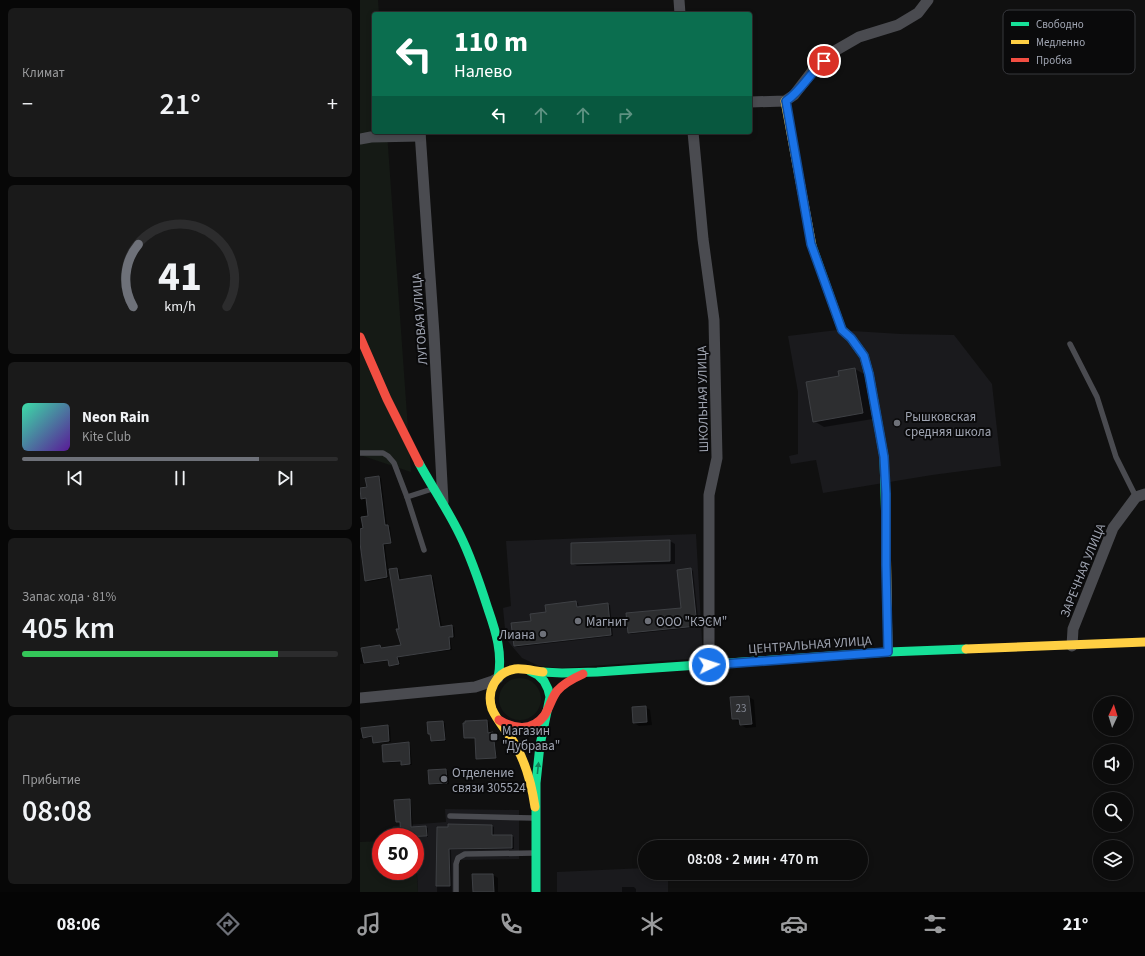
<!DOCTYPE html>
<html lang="ru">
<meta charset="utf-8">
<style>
:root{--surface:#0c0c0c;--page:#1a1a1a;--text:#f1f3f6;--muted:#9a9b9d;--line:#2c2c2d;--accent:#6e7179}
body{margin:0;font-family:"Source Sans 3",sans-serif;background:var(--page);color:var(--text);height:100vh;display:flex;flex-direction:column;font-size:15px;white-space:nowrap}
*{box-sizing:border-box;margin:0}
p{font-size:13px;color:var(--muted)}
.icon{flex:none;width:22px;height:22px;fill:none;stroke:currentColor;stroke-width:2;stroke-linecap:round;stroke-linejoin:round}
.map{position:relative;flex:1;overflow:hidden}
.details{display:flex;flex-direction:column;gap:8px;padding:8px;background:#070707;width:360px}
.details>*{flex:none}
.hud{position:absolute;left:12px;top:12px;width:380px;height:122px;border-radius:4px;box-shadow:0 2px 6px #0003,0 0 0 1px var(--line);background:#0b6e4f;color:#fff;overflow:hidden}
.needle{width:26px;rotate:4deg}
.fabs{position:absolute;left:733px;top:696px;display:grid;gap:8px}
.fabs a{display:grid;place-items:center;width:40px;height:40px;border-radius:50%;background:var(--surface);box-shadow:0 2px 6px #0003,0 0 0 1px var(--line);font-size:20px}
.speed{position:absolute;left:12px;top:828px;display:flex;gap:8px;font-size:20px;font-weight:700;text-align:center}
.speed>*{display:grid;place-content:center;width:52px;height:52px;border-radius:50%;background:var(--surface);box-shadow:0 2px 6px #0003,0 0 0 1px var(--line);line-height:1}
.speed .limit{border:6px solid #d22;background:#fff;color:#111}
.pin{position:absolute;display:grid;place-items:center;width:34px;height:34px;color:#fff;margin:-17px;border:2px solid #fff;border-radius:50%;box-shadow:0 1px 4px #0007}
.me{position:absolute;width:44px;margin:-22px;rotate:86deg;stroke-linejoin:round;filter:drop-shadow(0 0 3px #0008)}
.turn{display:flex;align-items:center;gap:14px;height:84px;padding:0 16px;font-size:18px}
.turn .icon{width:52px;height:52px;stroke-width:2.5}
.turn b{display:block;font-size:28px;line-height:34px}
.lanes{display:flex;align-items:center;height:38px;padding:0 16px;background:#0003;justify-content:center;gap:20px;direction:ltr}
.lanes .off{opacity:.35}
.big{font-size:30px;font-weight:600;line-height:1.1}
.details .card{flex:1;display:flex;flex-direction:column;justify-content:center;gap:6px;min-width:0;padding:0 14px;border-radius:6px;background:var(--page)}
.details .dial{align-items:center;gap:0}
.dial svg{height:104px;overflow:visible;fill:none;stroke:var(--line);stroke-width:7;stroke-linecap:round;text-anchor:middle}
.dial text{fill:var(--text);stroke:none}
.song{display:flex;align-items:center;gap:12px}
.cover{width:48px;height:48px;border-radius:6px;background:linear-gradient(135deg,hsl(160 70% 55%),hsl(270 70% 35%))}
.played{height:4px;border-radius:2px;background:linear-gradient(90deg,var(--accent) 75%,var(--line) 75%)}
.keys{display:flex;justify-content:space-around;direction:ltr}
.heat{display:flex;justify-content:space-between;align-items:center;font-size:22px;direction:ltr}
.charge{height:6px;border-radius:3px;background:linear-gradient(90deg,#34c759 81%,var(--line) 0)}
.trip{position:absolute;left:278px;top:840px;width:230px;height:40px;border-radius:20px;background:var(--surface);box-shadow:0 2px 6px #0003,0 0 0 1px var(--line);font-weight:600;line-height:40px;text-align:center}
.menu{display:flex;height:64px;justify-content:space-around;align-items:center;background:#050505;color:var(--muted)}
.menu .icon{width:28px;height:28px}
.menu .current{color:var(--accent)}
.menu b{font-size:18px;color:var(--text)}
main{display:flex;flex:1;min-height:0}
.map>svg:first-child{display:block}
</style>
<main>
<section class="details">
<div class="card"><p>Климат</p>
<div class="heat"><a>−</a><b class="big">21°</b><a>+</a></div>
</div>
<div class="card dial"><svg viewBox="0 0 100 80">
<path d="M14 69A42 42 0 1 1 86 69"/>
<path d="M14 69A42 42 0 0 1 18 21" stroke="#6e7179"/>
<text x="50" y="56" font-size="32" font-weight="700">41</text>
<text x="50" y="72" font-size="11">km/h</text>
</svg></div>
<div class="card">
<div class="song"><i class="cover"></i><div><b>Neon Rain</b><p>Kite Club</p></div></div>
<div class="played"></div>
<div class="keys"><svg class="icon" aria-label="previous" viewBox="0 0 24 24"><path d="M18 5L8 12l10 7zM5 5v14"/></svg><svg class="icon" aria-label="pause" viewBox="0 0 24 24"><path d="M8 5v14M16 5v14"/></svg><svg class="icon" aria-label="next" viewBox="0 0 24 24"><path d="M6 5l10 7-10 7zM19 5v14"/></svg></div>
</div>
<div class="card"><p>Запас хода · 81%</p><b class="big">405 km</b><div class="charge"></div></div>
<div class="card"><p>Прибытие</p><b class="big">08:08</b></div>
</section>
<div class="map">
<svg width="785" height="892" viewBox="0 0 785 892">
<rect width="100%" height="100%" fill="#101010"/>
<!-- built -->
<g fill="#1a1a1d">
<polygon points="477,330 541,334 594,335 632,384 641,466 572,475 463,493 456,460 431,464 429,456 438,454 438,392 428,336"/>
<polygon points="336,534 343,658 202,668 179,666 162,658 146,639 143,608 151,606 146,541"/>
<polygon points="85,809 159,810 159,859 99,860 99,892 58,892 55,837 34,837 33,826 86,822"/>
<polygon points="285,868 285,873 308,873 308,892 197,892 197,872"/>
</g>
<!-- green -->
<g fill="#151a15">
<polygon points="0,0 18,0 19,14 14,14 14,132 27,132 51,472 0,455"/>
<circle cx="160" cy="699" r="21"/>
<polygon points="21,841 21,871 55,871 55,849 58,892 0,892 0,842"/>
</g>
<!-- shadow -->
<g fill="#0007">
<polygon points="495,369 506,375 513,419 464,427 454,421 480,377"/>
<polygon points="19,477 21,478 27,526 30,527 32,543 25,545 28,570 37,569 39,570 41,581 71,576 73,577 82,627 91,626 94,627 95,637 90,638 92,650 39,657 40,665 32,666 30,665 29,661 0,664 0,652 20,646 22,649 42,646 40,629 30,571 28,572 29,578 8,582 6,580 0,541 0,487 8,486"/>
<polygon points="310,541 315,544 315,564 217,566 212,563"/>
<polygon points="331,569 333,571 339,627 271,634 269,633 322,609"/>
<polygon points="216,602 218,603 219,608 247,604 250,605 253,636 157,647 155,646 172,621 187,613"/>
<polygon points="389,697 394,700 396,727 386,728 381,725 380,722 373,719"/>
<polygon points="285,707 290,710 292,725 279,726 274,723"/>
<polygon points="127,721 129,722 130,734 134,735 137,758 120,759 117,758 116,738 107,739 105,738"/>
<polygon points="83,722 85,723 86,741 74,742 72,741 71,735 69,734"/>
<polygon points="28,726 30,727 31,742 16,743 14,742 13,737 0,739 0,729"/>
<polygon points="48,743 50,744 52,765 44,765 42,764 42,762 26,763 24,761"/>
<polygon points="86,770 88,771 89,784 72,785 69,784"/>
<polygon points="49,800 51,802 53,828 66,827 68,828 68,837 42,837 41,823 37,822"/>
<polygon points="132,826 134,827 134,836 152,836 154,837 154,849 91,850 92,892 77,892 78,828"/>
<polygon points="133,875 138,878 138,892 114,892"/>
<polygon points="262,887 274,887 276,889 276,892 262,892"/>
</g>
<!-- building -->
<g fill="#2d2e30" stroke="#3e4044">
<polygon points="495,368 503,413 453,422 446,382 479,376 478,371"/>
<polygon points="19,476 25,525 28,525 31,543 23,544 27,577 5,581 0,543 0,529 3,528 1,517 8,516 6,498 1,499 0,488 7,487 5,478"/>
<polygon points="310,540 310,561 211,564 211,543"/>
<polygon points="37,568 39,580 71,575 80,627 92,625 93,637 89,637 90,649 37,657 39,664 29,666 28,660 4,663 1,648 20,645 21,648 41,645 36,629 39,629 29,569"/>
<polygon points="331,568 337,626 268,633 266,613 321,608 317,570"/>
<polygon points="216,601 217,607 248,603 251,635 154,646 151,623 171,621 170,614 186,612 185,605"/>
<polygon points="389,696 392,724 380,725 379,719 372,719 370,697"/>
<polygon points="286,706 287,722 273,723 272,707"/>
<polygon points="127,720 128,733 133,732 136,758 116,759 115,738 104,738 103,723 105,723 105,721"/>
<polygon points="83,721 85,740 71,741 70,734 68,734 67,722"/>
<polygon points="28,725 29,741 13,743 12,736 3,738 1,728"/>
<polygon points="49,742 50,764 41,765 41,761 23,762 22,745"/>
<polygon points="86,769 87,783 69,784 68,770"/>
<polygon points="50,799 51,827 66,826 67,836 41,837 40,822 36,822 34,800"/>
<polygon points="88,824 132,825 132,835 152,835 152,848 89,849 90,886 76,886 77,827 88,827"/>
<polygon points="112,874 133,874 134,892 113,892"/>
</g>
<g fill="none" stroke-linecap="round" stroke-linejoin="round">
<!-- lane -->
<g stroke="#4a4b50" stroke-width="5.5">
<polyline points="710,344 737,397 756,457 776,497"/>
<polyline points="0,453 23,453 28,456 34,463 47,497 64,550"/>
<polyline points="47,497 72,489"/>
<polyline points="90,816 173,818"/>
<polyline points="96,892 96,864 98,858 105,854 174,853"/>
</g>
<!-- street -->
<g stroke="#4a4b50" stroke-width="11">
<polyline points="319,0 320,14"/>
<polyline points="390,102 425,101 434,95 454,69 473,52 499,37 538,25 558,13 568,0"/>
<polyline points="60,132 74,334 83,502"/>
<polyline points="333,132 343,239 354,320 357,458 349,495 349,665"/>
<polyline points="0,139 11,137 60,136"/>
<polyline points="712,646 713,629 753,528 776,497 785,494"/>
<polyline points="0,698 115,687 133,681 138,678"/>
</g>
<!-- fast -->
<g stroke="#16e098" stroke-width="9">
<polyline points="452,246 482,330 491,338 504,356 509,374 524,457 526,529"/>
<path d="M59,463C72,487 88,510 100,535C112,559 120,584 128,609C136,632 143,654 138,678"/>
<polyline points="170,671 178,675 184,681 188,689 190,697 180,745 176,783 176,892"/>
<polyline points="183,672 202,673 237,672 528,652 606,649"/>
</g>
<!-- slow -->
<g stroke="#ffcf43" stroke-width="9">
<polyline points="425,101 452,246"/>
<polyline points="526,529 528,652"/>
<polyline points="606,649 785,642"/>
<path d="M175,807C172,787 167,766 157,748C150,734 138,723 132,709C126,691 136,672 155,669C164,668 174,671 183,672"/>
</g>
<!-- jam -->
<g stroke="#f24e42" stroke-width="9">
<polyline points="0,337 27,399 59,463"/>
<path d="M139,720C153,729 172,732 184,716C189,709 191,699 197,691C204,683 214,678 223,674"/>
</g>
</g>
<!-- one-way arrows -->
<defs><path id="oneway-solid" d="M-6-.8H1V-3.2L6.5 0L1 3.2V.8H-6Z"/></defs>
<use fill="#118059" href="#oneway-solid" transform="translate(178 768) rotate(-84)"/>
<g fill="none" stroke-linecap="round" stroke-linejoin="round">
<defs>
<path id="route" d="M349,665L528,652L526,565V494L524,457L509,374L504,356L491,338L482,330L451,244L426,101C441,91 450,73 464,61"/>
</defs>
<!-- route casing -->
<use href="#route" stroke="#114b97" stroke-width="10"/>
<!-- route -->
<use href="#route" stroke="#1a73e8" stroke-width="7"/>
</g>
<!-- markers -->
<g fill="#6e7179" stroke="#0a0a0b" stroke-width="1.5">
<circle cx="537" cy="423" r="4"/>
<circle cx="218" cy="621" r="4"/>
<circle cx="288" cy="621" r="4"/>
<circle cx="183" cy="634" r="4"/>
<rect x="130" y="733" width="8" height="8" rx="2"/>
<circle cx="84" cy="779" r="4"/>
</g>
<g text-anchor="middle" stroke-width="4" stroke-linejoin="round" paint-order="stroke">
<!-- number labels -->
<g font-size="11" fill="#838792">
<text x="381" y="712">23</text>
</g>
<!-- street labels -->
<g font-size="13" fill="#a0a5b2" stroke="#0a0a0b">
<text transform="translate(59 319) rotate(-94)" y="5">ЛУГОВАЯ УЛИЦА</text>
<text transform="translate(342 399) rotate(-91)" y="5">ШКОЛЬНАЯ УЛИЦА</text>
<text transform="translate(722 570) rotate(-68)" y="5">ЗАРЕЧНАЯ УЛИЦА</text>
<text transform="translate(450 644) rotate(-4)" y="5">ЦЕНТРАЛЬНАЯ УЛИЦА</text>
</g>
<!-- poi labels -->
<g font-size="13" fill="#a0a5b2" stroke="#0a0a0b" text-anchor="start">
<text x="545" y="421">Рышковская<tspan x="545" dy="15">средняя школа</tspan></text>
<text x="226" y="626">Магнит</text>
<text x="296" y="626">ООО "КЭСМ"</text>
<text x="175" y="639" text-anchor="end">Лиана</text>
<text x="142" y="735">Магазин<tspan x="142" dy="15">"Дубрава"</tspan></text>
<text x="92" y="777">Отделение<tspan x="92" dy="15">связи 305524</tspan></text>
</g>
</g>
<!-- legend -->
<rect x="643" y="10" width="132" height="64" rx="6" fill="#0a0a0b" stroke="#37383d" stroke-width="1"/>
<rect x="651" y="22" width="18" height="4" fill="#16e098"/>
<rect x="651" y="40" width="18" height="4" fill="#ffcf43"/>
<rect x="651" y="58" width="18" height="4" fill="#f24e42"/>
<g font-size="11" fill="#a0a5b2">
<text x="676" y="28">Свободно</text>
<text x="676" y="46">Медленно</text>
<text x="676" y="64">Пробка</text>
</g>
</svg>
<div class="fabs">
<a><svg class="needle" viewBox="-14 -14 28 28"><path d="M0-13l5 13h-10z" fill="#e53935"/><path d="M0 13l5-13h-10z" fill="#9a9b9d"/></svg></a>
<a><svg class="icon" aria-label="sound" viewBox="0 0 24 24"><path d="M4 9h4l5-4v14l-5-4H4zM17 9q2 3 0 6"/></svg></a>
<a><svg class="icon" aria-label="search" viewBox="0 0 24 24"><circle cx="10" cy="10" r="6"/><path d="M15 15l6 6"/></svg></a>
<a><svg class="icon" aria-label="layers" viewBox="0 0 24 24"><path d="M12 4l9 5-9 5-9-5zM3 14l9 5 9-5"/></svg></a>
</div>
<div class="speed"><div class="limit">50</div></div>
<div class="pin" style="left:464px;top:61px;background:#d93025"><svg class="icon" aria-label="arrive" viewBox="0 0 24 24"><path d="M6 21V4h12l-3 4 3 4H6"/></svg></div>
<svg class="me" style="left:349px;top:665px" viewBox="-20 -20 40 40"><circle r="17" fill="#1a73e8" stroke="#fff" stroke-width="3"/><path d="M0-11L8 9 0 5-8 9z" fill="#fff"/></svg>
<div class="trip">08:08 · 2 мин · 470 m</div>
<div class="hud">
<div class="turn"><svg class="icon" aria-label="left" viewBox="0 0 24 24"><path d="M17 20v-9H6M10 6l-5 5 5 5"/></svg><div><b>110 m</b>Налево</div></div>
<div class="lanes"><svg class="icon" aria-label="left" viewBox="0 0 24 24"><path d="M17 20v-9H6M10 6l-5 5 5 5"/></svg><svg class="icon off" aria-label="ahead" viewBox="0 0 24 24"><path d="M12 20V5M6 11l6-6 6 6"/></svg><svg class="icon off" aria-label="ahead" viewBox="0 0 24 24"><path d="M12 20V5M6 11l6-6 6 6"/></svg><svg class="icon off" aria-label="right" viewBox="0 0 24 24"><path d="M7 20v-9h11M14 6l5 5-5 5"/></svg></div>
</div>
</div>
</main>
<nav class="menu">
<b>08:06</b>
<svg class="icon current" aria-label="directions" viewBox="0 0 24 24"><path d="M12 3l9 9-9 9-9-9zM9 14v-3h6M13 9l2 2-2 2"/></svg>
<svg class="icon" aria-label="music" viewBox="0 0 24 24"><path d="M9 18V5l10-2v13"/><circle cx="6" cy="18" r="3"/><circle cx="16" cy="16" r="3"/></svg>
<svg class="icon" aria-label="phone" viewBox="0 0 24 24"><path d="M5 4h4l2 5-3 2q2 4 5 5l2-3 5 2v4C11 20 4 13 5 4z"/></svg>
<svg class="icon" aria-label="climate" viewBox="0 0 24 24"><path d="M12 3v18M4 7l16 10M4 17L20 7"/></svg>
<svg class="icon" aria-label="car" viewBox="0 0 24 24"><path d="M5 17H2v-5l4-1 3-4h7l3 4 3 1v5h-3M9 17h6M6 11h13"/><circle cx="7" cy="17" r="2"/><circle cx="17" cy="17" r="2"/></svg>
<svg class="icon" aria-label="filters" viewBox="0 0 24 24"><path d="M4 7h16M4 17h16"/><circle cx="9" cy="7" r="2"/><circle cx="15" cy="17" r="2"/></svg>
<b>21°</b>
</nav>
